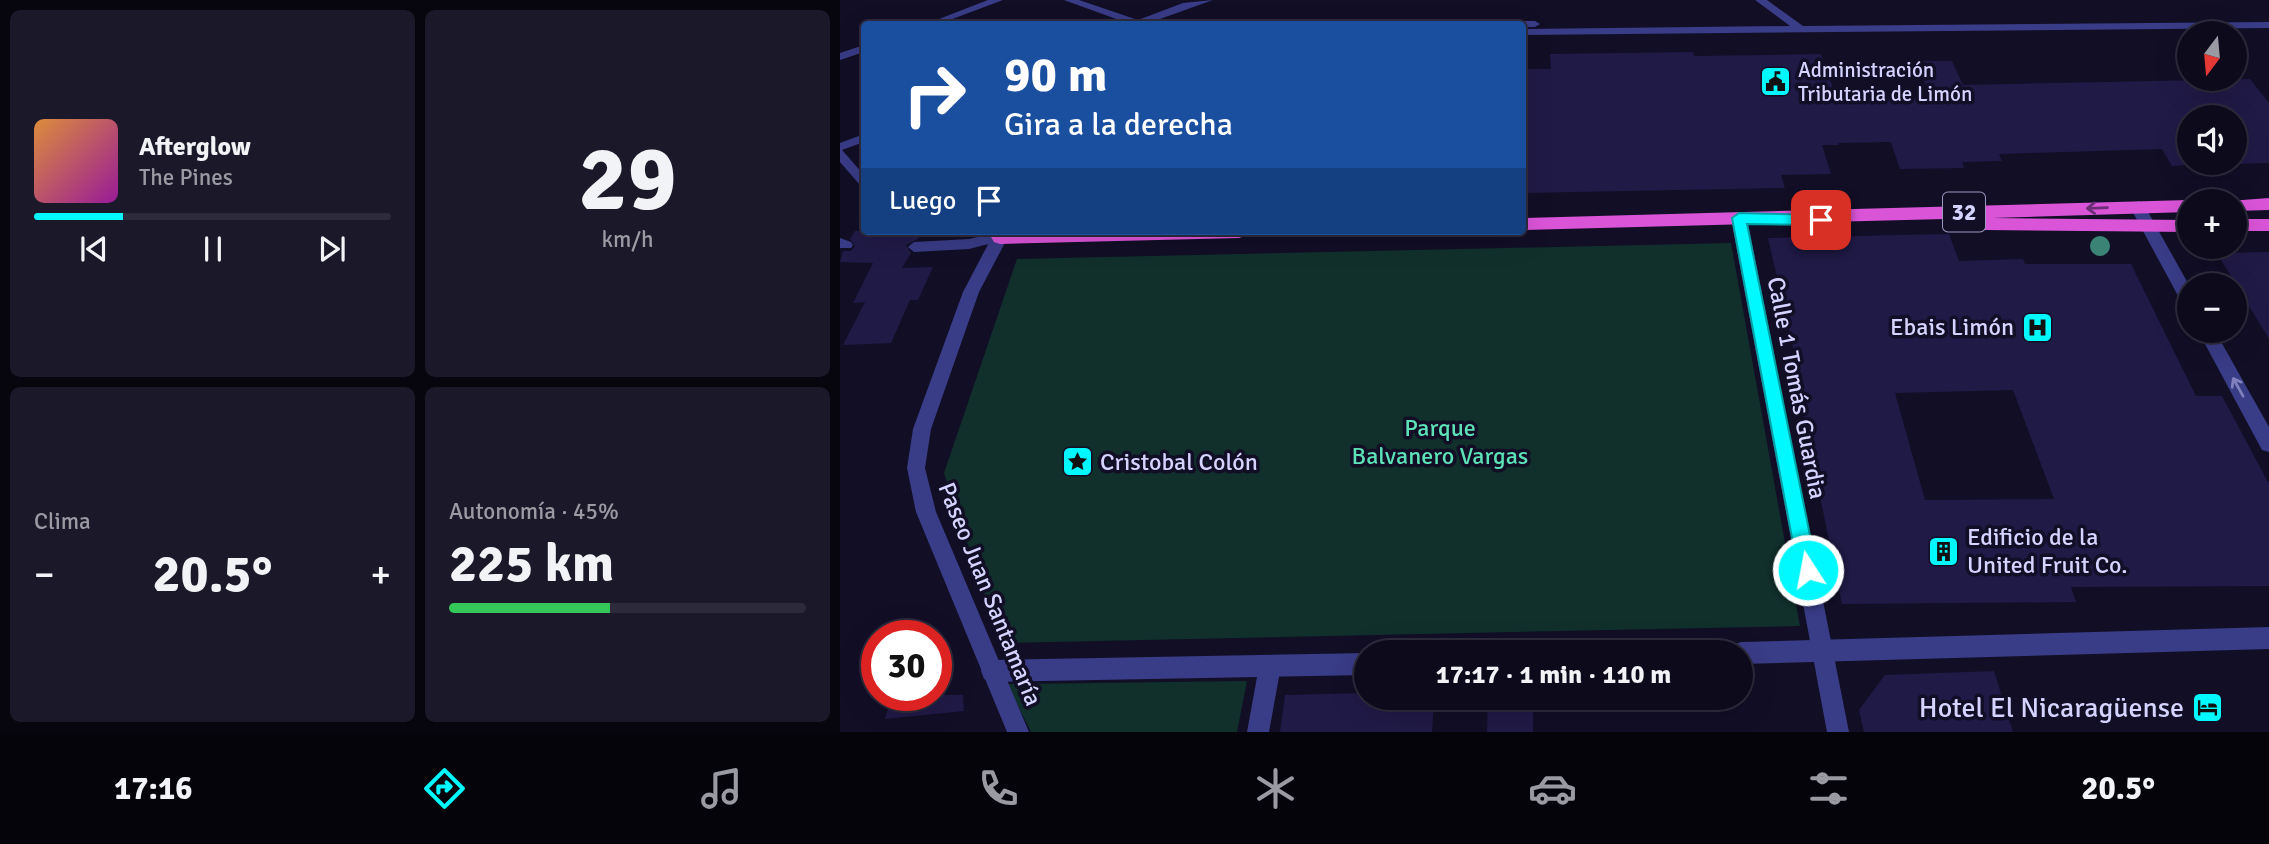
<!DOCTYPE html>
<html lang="es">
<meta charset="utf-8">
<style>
:root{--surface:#0d0a1c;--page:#1b1829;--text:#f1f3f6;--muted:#9a9aa3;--line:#2d2b3b;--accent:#00f9fe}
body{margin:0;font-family:Signika,sans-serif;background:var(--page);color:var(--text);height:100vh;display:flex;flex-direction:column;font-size:26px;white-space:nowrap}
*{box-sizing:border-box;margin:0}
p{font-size:23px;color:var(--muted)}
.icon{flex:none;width:38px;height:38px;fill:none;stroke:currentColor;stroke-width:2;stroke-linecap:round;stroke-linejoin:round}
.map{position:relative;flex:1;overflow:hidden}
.panel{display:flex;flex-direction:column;gap:10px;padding:10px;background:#07060f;width:840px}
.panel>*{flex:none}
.top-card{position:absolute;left:21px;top:21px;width:665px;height:214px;border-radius:7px;box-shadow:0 7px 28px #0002,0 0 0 2px var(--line);background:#1a4fa0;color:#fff;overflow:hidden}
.needle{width:46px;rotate:196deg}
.controls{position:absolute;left:1337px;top:21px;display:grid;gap:14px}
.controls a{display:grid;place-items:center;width:70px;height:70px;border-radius:50%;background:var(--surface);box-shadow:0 7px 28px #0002,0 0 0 2px var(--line);font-size:35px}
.speed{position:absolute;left:21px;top:620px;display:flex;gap:14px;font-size:35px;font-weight:700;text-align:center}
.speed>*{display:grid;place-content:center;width:91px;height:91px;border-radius:50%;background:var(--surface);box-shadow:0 7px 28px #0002,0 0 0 2px var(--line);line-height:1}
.speed .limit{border:10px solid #d22;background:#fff;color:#111}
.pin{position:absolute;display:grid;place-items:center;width:60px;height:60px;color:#fff;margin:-30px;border-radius:14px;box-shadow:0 4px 10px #0006}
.me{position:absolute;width:77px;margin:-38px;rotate:349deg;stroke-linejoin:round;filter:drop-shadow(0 0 5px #0008)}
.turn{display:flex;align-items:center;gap:24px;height:147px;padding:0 28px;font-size:32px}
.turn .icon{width:91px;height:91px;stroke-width:2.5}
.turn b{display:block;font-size:49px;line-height:60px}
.then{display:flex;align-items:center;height:66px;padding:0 28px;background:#0003;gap:14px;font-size:26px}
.big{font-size:52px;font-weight:700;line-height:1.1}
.panel .tile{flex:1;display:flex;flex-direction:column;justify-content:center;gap:10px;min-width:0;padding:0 24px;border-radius:10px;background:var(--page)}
.panel .dial{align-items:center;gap:0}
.dial b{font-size:91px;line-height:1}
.song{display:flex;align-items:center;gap:21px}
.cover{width:84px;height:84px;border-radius:10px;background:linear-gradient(135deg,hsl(30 70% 55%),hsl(300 70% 35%))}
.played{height:7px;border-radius:4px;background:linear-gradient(90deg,var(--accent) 25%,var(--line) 25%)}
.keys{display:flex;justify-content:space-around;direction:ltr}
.heat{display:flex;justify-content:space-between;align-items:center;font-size:38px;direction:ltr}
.charge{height:10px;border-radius:5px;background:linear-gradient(90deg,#34c759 45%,var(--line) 0)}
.panel .tiles{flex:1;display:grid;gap:10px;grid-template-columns:repeat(2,1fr)}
.trip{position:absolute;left:514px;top:640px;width:399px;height:70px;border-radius:35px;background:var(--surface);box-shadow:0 7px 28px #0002,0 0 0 2px var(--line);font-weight:700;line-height:70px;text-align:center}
.dock{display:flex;height:112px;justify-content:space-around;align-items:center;background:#05040b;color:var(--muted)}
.dock .icon{width:49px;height:49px}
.dock .active{color:var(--accent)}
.dock b{font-size:32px;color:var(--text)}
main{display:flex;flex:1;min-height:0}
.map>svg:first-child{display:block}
</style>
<main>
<section class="panel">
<div class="tiles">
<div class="tile">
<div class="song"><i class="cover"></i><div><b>Afterglow</b><p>The Pines</p></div></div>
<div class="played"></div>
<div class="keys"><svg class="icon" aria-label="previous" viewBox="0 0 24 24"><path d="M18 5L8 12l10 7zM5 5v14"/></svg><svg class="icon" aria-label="pause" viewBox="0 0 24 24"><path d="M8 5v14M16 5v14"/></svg><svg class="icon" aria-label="next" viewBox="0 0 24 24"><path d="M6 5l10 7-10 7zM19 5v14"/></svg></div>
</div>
<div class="tile dial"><b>29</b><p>km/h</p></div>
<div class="tile"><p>Clima</p>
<div class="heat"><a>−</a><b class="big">20.5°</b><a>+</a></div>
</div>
<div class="tile"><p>Autonomía · 45%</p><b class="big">225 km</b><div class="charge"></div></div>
</div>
</section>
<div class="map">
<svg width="1429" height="732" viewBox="0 0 1429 732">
<rect width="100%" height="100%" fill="#110e26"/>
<!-- green -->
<g fill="#11302c">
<polygon points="891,243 960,626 160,643 104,473 177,259"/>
<polygon points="407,681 397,732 191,732 167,684"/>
</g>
<!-- building -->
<g fill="#201a47" fill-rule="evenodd">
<polygon points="853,52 854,56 981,54 997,99 1091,97 1075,61 1112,61 1123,85 1410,79 1429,103 1429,163 1395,164 1395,117 1349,117 1349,165 1332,166 1322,149 1159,154 1162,161 1122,162 1124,168 1060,169 1051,142 998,143 999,145 982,145 991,174 941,175 945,188 682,193 682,69 711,69 710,54"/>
<polygon points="15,231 83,231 78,239 66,245 71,253 62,268 93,267 78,300 70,300 51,343 3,345 25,302 13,303 33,263 0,262 3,251 11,251 15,246 10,239"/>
<path d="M1109,234L1119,261L1183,259L1185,264H1291L1356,396H1382L1429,484V586L1231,587L1236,602L1002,604L963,413H968L928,238ZM1173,390L1214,499L1085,500L1055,393Z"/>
<polygon points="1429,252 1429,339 1377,253"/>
<polygon points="1154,671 1173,732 1024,732 1019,710 1045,675"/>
<polygon points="527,693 527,698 594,698 592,732 440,732 445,695"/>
<polygon points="52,695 123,695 124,711 45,719"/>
<polygon points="648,698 693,698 693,732 647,732"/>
</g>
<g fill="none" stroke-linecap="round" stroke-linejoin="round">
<!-- service -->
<g fill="#393c86" fill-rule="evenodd">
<polygon points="148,0 163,0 99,24 86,24"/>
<polygon points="224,0 239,0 298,20 343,3 373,0 306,24 290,24"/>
<polygon points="915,0 927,0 963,26 1429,22 1429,28 682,35 682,29 950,26"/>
<polygon points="515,21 695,21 700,24 695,27 682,27 682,24 510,24"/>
<polygon points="24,45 24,52 0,60 0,53"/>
<polygon points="24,134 24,142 2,150 24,175 24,186 20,185 0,162 0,143"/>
<polygon points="160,232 164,234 166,237 164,240 129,249 74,252 68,247 74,242 129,239"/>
<polygon points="0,238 11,242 13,245 11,248 0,248"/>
</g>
<!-- pedestrian -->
<g fill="#393c86" fill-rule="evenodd">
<polygon points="1429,627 1429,649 901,664 901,653 890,653 893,645 901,642"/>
<polygon points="527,653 527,675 152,682 144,679 141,671 144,663 152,660"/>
</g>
<!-- minor -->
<g fill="#393c86" fill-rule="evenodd">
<polygon points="1298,201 1303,203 1349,285 1349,307 1343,305 1290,207"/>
<polygon points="899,212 907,218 1009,732 987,732 891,218"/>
<polygon points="160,231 168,237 139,292 91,429 85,468 96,512 189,732 167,732 76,512 67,468 73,429 123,292 154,233"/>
<polygon points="1358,331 1375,331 1429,427 1429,452 1422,450"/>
<polygon points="430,655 438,658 441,666 429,732 407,732 419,666 422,658"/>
</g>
<!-- trunk -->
<g fill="#da54d8" fill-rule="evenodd">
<polygon points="1429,198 1429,210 1395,211 1395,201 1389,201"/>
<polygon points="1349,200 1354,201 1349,201 1349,212 1152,218 1349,220 1349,232 1145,230 1139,229 1136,224 1144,218 682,230 682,218"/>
<rect x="1395" y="219" width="34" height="12"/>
<polygon points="158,231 408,231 405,236 399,238 160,244 154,242 151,237"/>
</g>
</g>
<!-- trees -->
<circle fill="#3a8375" cx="1260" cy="246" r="10"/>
<!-- one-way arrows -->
<defs><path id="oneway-shaft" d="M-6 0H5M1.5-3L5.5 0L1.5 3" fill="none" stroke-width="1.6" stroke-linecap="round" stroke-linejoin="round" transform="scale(1.75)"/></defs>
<use stroke="#6b2e76" href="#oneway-shaft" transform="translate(1257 208) rotate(178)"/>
<use stroke="#7f80bc" href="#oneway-shaft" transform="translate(1398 387) rotate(-119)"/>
<!-- route -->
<polygon fill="#00f9fe" stroke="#00a2a5" stroke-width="2" points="899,213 981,215 988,220 981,225 907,224 977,570 974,576 968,579 961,576 958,570 892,218"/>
<!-- icons -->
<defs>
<symbol id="civic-square" viewBox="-11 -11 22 22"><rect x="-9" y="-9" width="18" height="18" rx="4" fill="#00f9fe" stroke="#110e26"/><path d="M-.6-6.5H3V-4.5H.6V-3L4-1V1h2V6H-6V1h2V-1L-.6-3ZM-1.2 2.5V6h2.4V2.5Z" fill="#111"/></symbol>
<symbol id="hospital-square" viewBox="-11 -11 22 22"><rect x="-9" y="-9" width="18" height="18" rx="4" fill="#00f9fe" stroke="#110e26"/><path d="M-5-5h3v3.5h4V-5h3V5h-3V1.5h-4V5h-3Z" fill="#111"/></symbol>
<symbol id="sight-square" viewBox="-11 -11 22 22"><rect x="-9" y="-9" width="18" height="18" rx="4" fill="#00f9fe" stroke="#110e26"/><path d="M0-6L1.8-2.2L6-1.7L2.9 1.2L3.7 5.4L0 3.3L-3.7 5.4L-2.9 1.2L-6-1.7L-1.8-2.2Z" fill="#111"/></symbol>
<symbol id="building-square" viewBox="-11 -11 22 22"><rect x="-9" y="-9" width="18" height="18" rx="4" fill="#00f9fe" stroke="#110e26"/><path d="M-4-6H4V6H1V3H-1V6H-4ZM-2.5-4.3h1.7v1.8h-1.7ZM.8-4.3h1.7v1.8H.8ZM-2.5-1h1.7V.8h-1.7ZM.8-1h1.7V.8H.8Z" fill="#111"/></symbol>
<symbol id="hotel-square" viewBox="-11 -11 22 22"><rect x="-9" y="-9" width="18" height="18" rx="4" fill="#00f9fe" stroke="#110e26"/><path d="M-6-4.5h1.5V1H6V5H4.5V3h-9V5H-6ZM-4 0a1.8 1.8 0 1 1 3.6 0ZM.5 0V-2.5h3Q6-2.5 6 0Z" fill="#111"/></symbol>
</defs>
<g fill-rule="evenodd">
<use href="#civic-square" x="918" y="64" width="35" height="35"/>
<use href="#hospital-square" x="1180" y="310" width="35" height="35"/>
<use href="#sight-square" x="220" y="444" width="35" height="35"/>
<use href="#building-square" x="1086" y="534" width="35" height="35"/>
<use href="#hotel-square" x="1350" y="690" width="35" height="35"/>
</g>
<g text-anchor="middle" stroke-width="7" stroke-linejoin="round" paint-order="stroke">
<!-- far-poi labels -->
<g font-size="21" fill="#d5d3ff" stroke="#110e26" text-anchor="start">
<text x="958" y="77">Administración<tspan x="958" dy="24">Tributaria de Limón</tspan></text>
</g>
<!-- shield labels -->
<rect fill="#110e26" stroke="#9a98be" stroke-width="2" x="1103" y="192.5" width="42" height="39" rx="5"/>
<g font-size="23" font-weight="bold" fill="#d5d3ff">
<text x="1124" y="220">32</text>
</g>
<!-- poi labels -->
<g font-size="24" fill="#d5d3ff" stroke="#110e26" text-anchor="start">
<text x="1174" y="335" text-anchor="end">Ebais Limón</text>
<text x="260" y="470">Cristobal Colón</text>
<text x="1127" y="545">Edificio de la<tspan x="1127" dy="28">United Fruit Co.</tspan></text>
</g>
<!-- street labels -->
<g font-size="24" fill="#d5d3ff" stroke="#110e26">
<text transform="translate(957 388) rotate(79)" y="8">Calle 1 Tomás Guardia</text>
<text transform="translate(150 594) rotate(68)" y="8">Paseo Juan Santamaría</text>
</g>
<!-- park labels -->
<g font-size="24" fill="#5ce2b6" stroke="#110e26">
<text x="600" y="436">Parque<tspan x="600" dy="28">Balvanero Vargas</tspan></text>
</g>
<!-- near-poi labels -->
<g font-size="28" fill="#d5d3ff" stroke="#110e26" text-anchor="end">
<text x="1344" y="717">Hotel El Nicaragüense</text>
</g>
</g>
</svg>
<div class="controls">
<a><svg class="needle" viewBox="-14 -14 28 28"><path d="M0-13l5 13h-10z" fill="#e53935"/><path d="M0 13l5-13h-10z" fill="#9a9aa3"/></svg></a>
<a><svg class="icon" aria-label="sound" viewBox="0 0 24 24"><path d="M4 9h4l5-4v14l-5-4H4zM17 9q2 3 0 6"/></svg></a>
<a>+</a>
<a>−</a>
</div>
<div class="speed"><div class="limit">30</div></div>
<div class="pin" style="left:981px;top:220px;background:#d93025"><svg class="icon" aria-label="arrive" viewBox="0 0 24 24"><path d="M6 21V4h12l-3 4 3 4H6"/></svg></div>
<svg class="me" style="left:968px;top:570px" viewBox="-20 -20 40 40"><circle r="17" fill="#00f9fe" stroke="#fff" stroke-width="3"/><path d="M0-11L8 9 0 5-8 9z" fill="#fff"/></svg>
<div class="trip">17:17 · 1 min · 110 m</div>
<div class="top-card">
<div class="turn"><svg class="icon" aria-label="right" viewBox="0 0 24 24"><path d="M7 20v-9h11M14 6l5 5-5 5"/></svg><div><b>90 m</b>Gira a la derecha</div></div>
<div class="then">Luego<svg class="icon" aria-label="arrive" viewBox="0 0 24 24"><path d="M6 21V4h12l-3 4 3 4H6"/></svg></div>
</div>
</div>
</main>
<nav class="dock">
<b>17:16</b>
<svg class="icon active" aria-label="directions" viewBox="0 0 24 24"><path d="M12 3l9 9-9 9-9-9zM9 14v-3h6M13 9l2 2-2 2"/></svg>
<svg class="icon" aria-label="music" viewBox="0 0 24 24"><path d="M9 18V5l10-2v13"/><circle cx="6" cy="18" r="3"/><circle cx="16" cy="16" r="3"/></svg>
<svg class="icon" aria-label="phone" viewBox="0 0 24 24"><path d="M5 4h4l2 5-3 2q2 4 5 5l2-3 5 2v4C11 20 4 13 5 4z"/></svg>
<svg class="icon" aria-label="climate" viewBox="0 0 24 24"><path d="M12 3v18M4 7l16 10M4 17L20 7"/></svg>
<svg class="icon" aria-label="car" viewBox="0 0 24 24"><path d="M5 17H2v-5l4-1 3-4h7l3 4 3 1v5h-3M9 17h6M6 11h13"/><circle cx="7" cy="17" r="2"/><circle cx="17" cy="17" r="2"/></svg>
<svg class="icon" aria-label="filters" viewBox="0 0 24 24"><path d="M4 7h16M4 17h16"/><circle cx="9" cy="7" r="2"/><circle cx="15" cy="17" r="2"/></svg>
<b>20.5°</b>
</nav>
